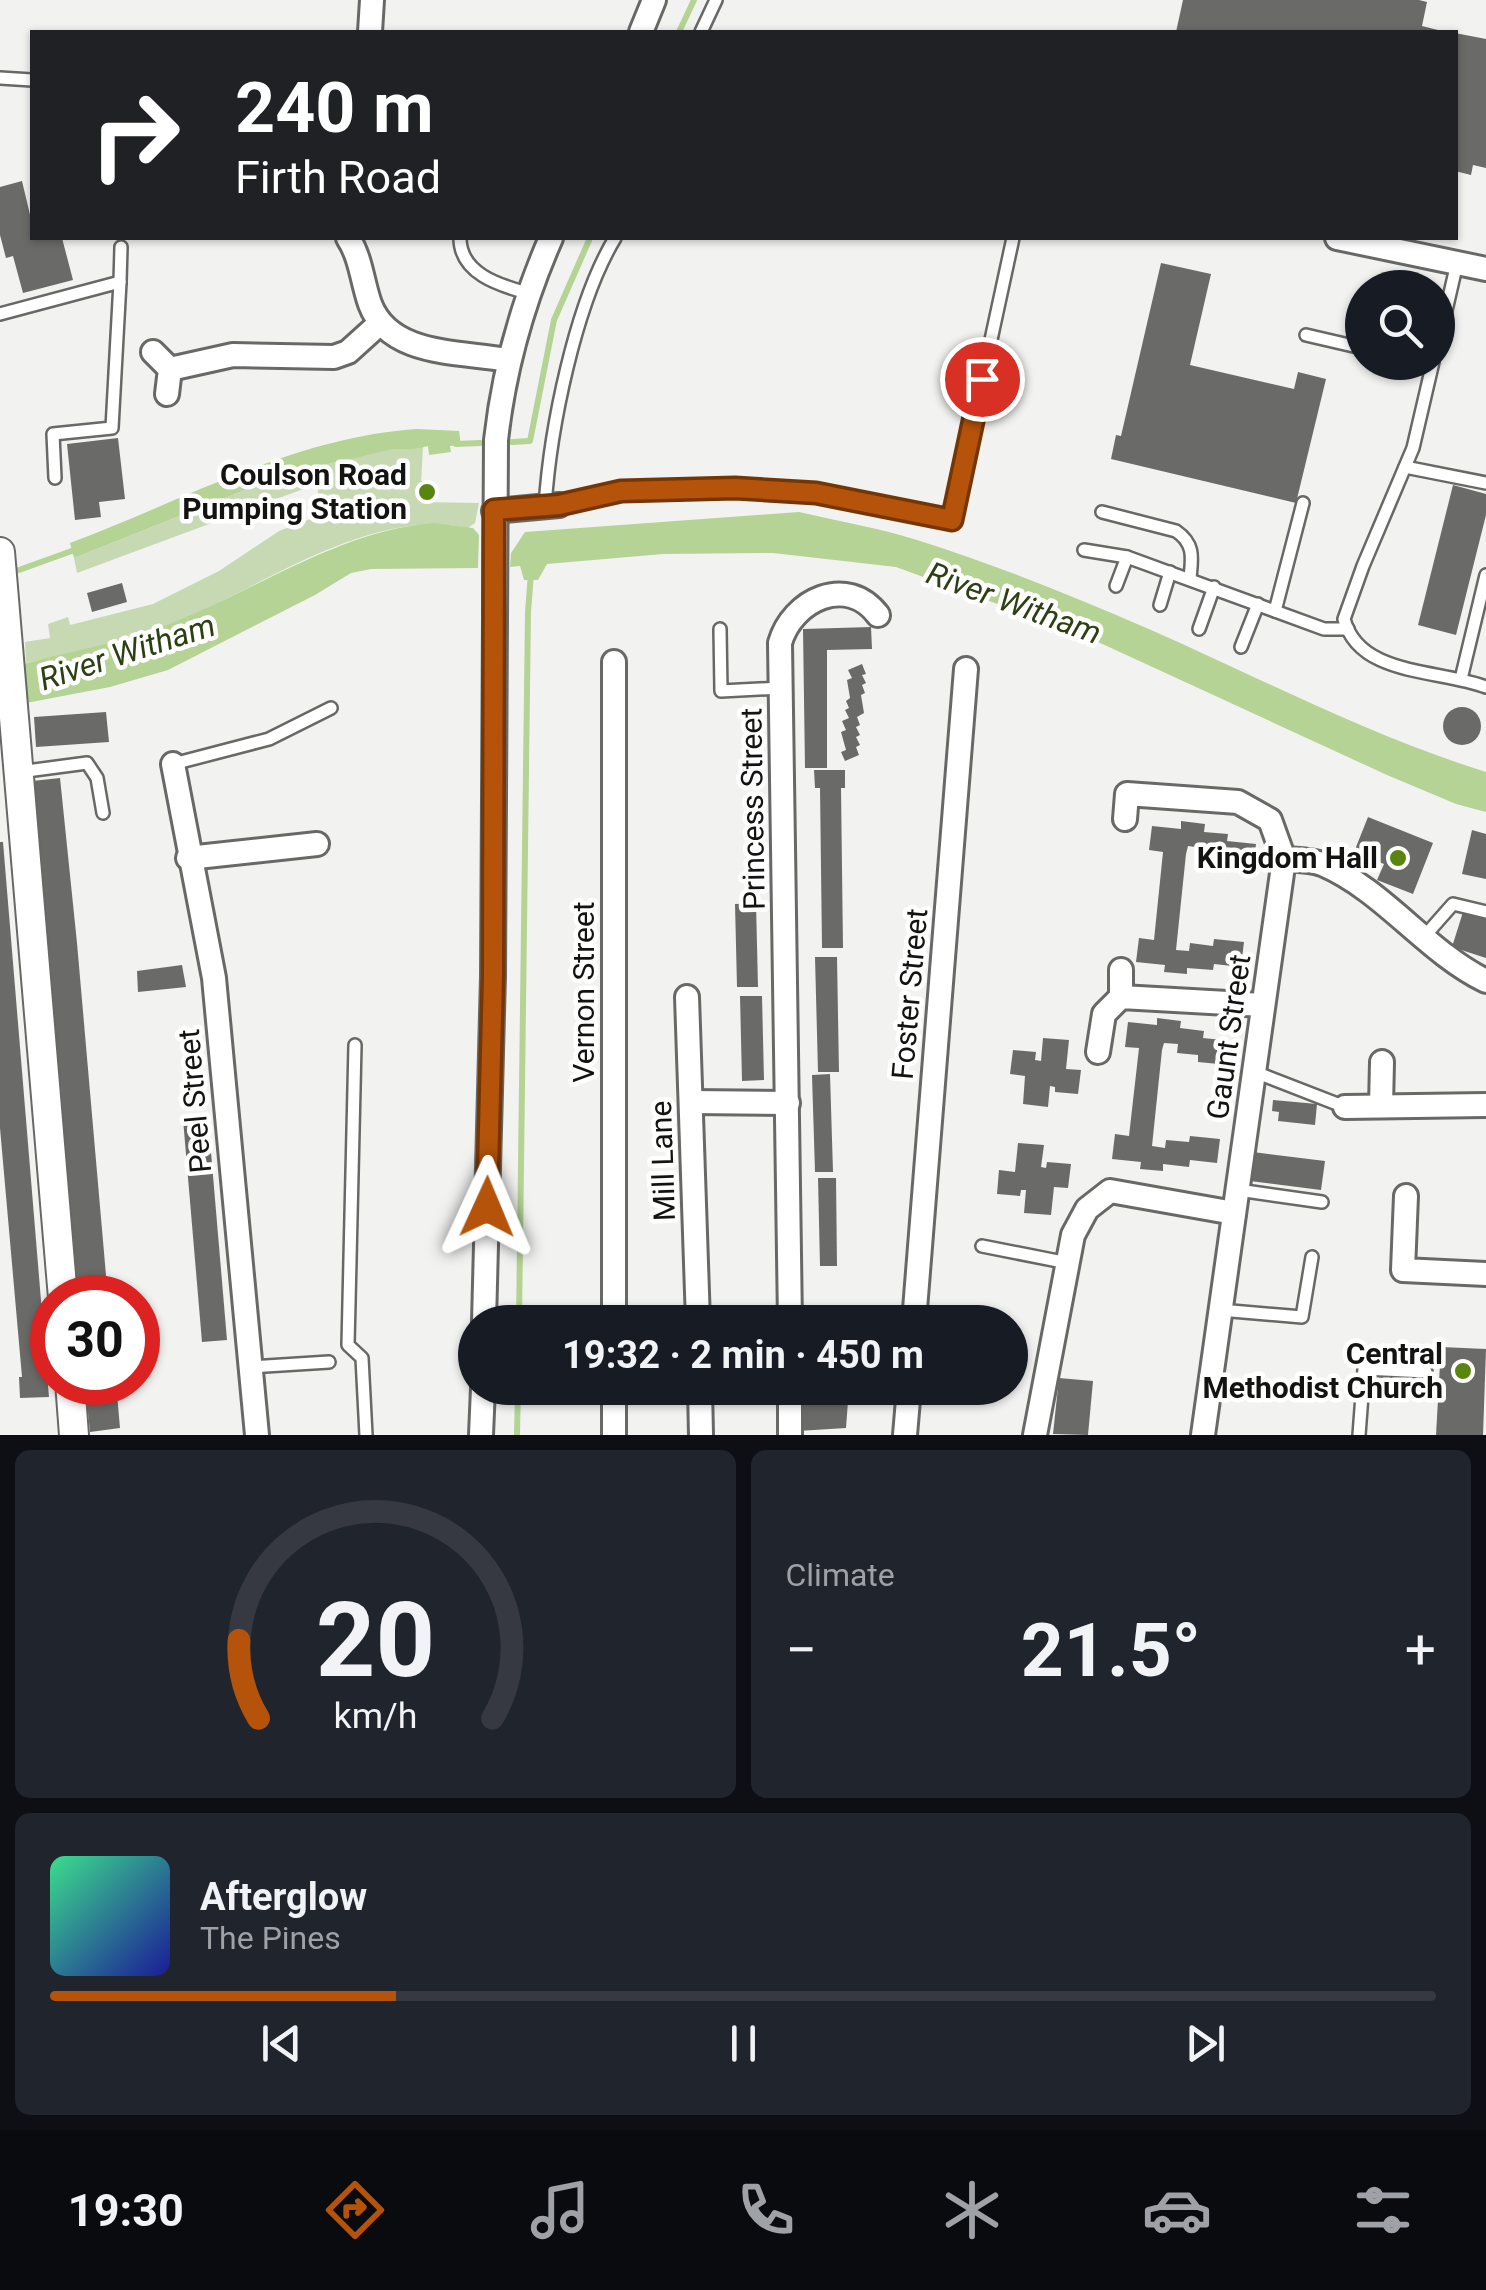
<!DOCTYPE html>
<meta charset="utf-8">
<style>
:root{--surface:#171b24;--page:#20242c;--text:#f1f3f6;--muted:#9ea1a6;--line:#363941;--accent:#b45309}
body{margin:0;font-family:Roboto,sans-serif;background:var(--page);color:var(--text);height:100vh;display:flex;flex-direction:column;font-size:38px;white-space:nowrap}
*{box-sizing:border-box;margin:0}
p{font-size:32px;color:var(--muted)}
.icon{flex:none;width:55px;height:55px;fill:none;stroke:currentColor;stroke-width:2;stroke-linecap:round;stroke-linejoin:round}
.map{position:relative;height:1435px;overflow:hidden}
.sheet{display:flex;flex-direction:column;gap:15px;padding:15px;background:#0d0f14;flex:1}
.sheet>*{flex:none}
.banner{position:absolute;left:30px;top:30px;width:1428px;height:210px;border-radius:0px;box-shadow:0 2px 8px #0004;background:#202124;color:#fff;overflow:hidden}
.tools{position:absolute;left:1345px;top:270px;display:grid;gap:20px}
.tools a{display:grid;place-items:center;width:110px;height:110px;border-radius:50%;background:var(--surface);box-shadow:0 2px 8px #0004;font-size:50px}
.speed{position:absolute;left:30px;top:1275px;display:flex;gap:20px;font-size:50px;font-weight:700;text-align:center}
.speed>*{display:grid;place-content:center;width:130px;height:130px;border-radius:50%;background:var(--surface);box-shadow:0 2px 8px #0004;line-height:1}
.speed .limit{border:15px solid #d22;background:#fff;color:#111}
.pin{position:absolute;display:grid;place-items:center;width:85px;height:85px;color:#fff;margin:-42px;border:5px solid #fff;border-radius:50%;box-shadow:0 2px 10px #0007}
.me{position:absolute;width:110px;margin:-55px;rotate:1deg;stroke-linejoin:round;filter:drop-shadow(0 0 8px #0008)}
.turn{display:flex;align-items:center;gap:35px;height:210px;padding:0 40px;font-size:45px}
.turn .icon{width:130px;height:130px;stroke-width:2.5}
.turn b{display:block;font-size:70px;line-height:85px}
.big{font-size:75px;font-weight:700;line-height:1.1}
.sheet .card{flex:1;display:flex;flex-direction:column;justify-content:center;gap:15px;min-width:0;padding:0 35px;border-radius:15px;background:var(--page)}
.sheet .dial{align-items:center;gap:0}
.dial svg{height:260px;overflow:visible;fill:none;stroke:var(--line);stroke-width:7;stroke-linecap:round;text-anchor:middle}
.dial text{fill:var(--text);stroke:none}
.song{display:flex;align-items:center;gap:30px}
.cover{width:120px;height:120px;border-radius:15px;background:linear-gradient(135deg,hsl(150 70% 55%),hsl(240 70% 35%))}
.played{height:10px;border-radius:5px;background:linear-gradient(90deg,var(--accent) 25%,var(--line) 25%)}
.keys{display:flex;justify-content:space-around;direction:ltr}
.heat{display:flex;justify-content:space-between;align-items:center;font-size:55px;direction:ltr}
.sheet .tiles{flex:1;display:grid;gap:15px;grid-template-columns:1fr 1fr}
.card:last-child{grid-column:span 2}
.trip{position:absolute;left:458px;top:1305px;width:570px;height:100px;border-radius:50px;background:var(--surface);box-shadow:0 2px 8px #0004;font-weight:700;line-height:100px;text-align:center}
.tab-bar{display:flex;height:160px;justify-content:space-around;align-items:center;background:#090b0e;color:var(--muted)}
.tab-bar .icon{width:70px;height:70px}
.tab-bar .selected{color:var(--accent)}
.tab-bar b{font-size:45px;color:var(--text)}
.map>svg:first-child{display:block}
</style>
<div class="map">
<svg width="1486" height="1435" viewBox="0 0 1486 1435">
<rect width="100%" height="100%" fill="#f2f3f1"/>
<!-- green -->
<path fill="#c6d9b3" d="M402,443L416,449L423,447L420,502L479,503L475,523L468,528C369,507 263,587 174,623C126,642 76,652 26,663L25,642L50,638L48,624L68,617L70,625L153,604L219,571L279,531L321,515L317,484L77,573L74,558L280,476L344,460L360,451Z"/>
<!-- water -->
<g fill="#b4d394">
<path d="M417,429L459,431L461,445L450,446L451,452L429,455L428,446L416,449L401,443L360,451L344,460L280,476L74,558L70,543C183,501 294,437 417,429Z"/>
<path d="M799,512C838,521 879,528 917,540C997,565 1074,597 1151,630C1262,679 1370,736 1486,772V812L1456,804L1387,775L1085,636L896,567L773,553L663,554L547,564L538,580H524L520,566L510,567L511,553L525,532Z"/>
<path d="M434,523L473,528L479,535L478,568L371,569L351,573L315,595L168,670L110,687L0,708V671C59,652 120,645 177,621C261,587 342,530 434,523Z"/>
</g>
<g fill="none" stroke-linecap="round" stroke-linejoin="round">
<!-- stream -->
<g stroke="#b4d394" stroke-width="6">
<polyline points="679,32 694,0"/>
<polyline points="512,442 530,441 554,320 590,238"/>
<polyline points="456,444 480,443"/>
<polyline points="342,458 392,446 413,446"/>
<polyline points="19,570 80,548"/>
<polyline points="519,1322 528,612 531,573"/>
<polyline points="517,1435 518,1388"/>
</g>
</g>
<!-- building -->
<g fill="#6a6b69">
<polygon points="1183,0 1419,0 1427,2 1422,26 1446,32 1176,32"/>
<polygon points="1455,33 1486,39 1486,168 1473,165 1471,175 1455,171"/>
<polygon points="22,181 32,223 32,238 62,238 73,280 23,293 13,256 6,258 0,235 0,187"/>
<polygon points="1161,263 1211,274 1190,365 1294,389 1298,372 1326,379 1296,503 1111,459 1116,435 1121,436"/>
<polygon points="118,438 125,499 99,502 101,517 75,520 67,444"/>
<polygon points="421,481 434,482 433,502 420,502"/>
<polygon points="1453,485 1486,494 1486,515 1456,635 1418,625"/>
<polygon points="122,583 127,602 92,612 87,593"/>
<polygon points="871,627 872,649 827,650 827,768 805,768 803,629"/>
<polygon points="862,664 866,674 862,675 866,683 862,685 865,693 861,695 864,713 857,717 860,725 856,727 860,735 856,737 860,745 856,747 859,755 845,761 841,752 846,750 841,732 846,730 842,721 849,718 845,710 849,708 846,701 850,698 847,680 852,678 848,670"/>
<circle cx="1462" cy="726" r="19"/>
<polygon points="106,712 109,742 36,747 34,717"/>
<polygon points="814,770 845,770 845,788 841,788 843,948 822,948 820,788 815,788"/>
<polygon points="60,778 77,943 108,1298 78,1298 32,781"/>
<polygon points="1368,817 1433,843 1413,894 1377,880 1384,864 1354,852"/>
<polygon points="1181,821 1205,824 1204,832 1228,834 1227,841 1256,844 1253,869 1222,865 1222,858 1201,856 1202,848 1188,846 1186,854 1176,950 1189,951 1190,943 1213,946 1214,939 1244,942 1241,967 1214,964 1213,970 1187,968 1187,974 1164,972 1165,965 1136,962 1139,938 1154,940 1163,852 1149,850 1152,826 1181,829"/>
<polygon points="1472,830 1486,834 1486,879 1462,874"/>
<polygon points="0,842 3,842 49,1397 20,1398 19,1377 22,1377 0,1128"/>
<polygon points="756,903 758,987 737,987 735,904"/>
<polygon points="1463,912 1486,919 1486,958 1452,947"/>
<polygon points="815,957 837,957 839,1072 818,1072"/>
<polygon points="182,965 186,987 138,992 137,971"/>
<polygon points="740,996 762,996 764,1080 742,1081"/>
<polygon points="1157,1018 1181,1021 1180,1028 1204,1031 1203,1038 1232,1041 1229,1065 1198,1062 1198,1055 1177,1053 1178,1044 1164,1043 1162,1050 1152,1146 1165,1148 1166,1140 1189,1142 1190,1136 1220,1139 1217,1163 1190,1160 1189,1167 1163,1164 1163,1171 1140,1169 1141,1162 1112,1159 1115,1134 1129,1136 1139,1048 1125,1047 1128,1022 1157,1025"/>
<polygon points="1043,1038 1069,1040 1066,1069 1081,1070 1078,1094 1055,1092 1055,1087 1050,1086 1048,1107 1023,1104 1025,1076 1010,1074 1013,1050 1036,1052 1035,1060 1041,1061"/>
<polygon points="830,1074 833,1172 815,1172 812,1075"/>
<polygon points="1273,1100 1317,1104 1315,1125 1278,1121 1279,1112 1272,1111"/>
<polygon points="208,1117 227,1340 202,1342 183,1119"/>
<polygon points="1018,1143 1044,1145 1041,1167 1046,1168 1047,1162 1071,1164 1068,1188 1054,1187 1051,1215 1024,1213 1026,1190 1021,1190 1020,1196 997,1194 999,1170 1015,1172"/>
<polygon points="1253,1152 1325,1161 1321,1190 1250,1181"/>
<polygon points="818,1178 836,1178 837,1266 820,1266"/>
<polygon points="1441,1347 1486,1349 1483,1435 1436,1435"/>
<polygon points="1059,1378 1093,1381 1088,1435 1053,1434"/>
<polygon points="85,1382 116,1382 120,1428 90,1432"/>
<polygon points="798,1388 849,1388 846,1428 798,1431"/>
</g>
<g fill="none" stroke-linecap="round" stroke-linejoin="round">
<defs>
<g id="service">
<polyline points="701,32 716,0"/>
<polyline points="0,78 32,80"/>
<path d="M460,238C460,273 498,285 527,293"/>
<polyline points="120,282 121,247"/>
<polyline points="0,314 120,282 112,428 53,434 55,478"/>
<polyline points="1306,335 1362,348"/>
<polyline points="1438,345 1457,263"/>
<path d="M1433,362L1413,448L1363,566L1344,619C1359,677 1440,669 1486,687"/>
<polyline points="1405,467 1486,483"/>
<polyline points="559,505 621,491 735,488 816,493 952,520 1013,238"/>
<path d="M545,507C550,429 575,304 615,238"/>
<path d="M1102,512L1176,531C1195,544 1192,558 1190,578"/>
<polyline points="1084,550 1127,557 1324,629 1348,629"/>
<polyline points="1116,586 1127,557"/>
<polyline points="1160,605 1170,572"/>
<polyline points="1275,611 1303,503"/>
<polyline points="720,629 721,691 781,688"/>
<polyline points="1199,629 1214,587"/>
<polyline points="1241,647 1258,604"/>
<polyline points="1461,679 1486,575"/>
<polyline points="173,764 269,739 331,708"/>
<polyline points="19,772 87,763 97,778 103,813"/>
<polyline points="1423,938 1453,904 1486,912"/>
<polyline points="355,1045 348,1345 362,1358 366,1435"/>
<polyline points="1255,1072 1345,1107"/>
<polyline points="1238,1190 1322,1202"/>
<polyline points="982,1246 1068,1263"/>
<polyline points="1220,1310 1302,1317 1312,1257"/>
<polyline points="251,1367 329,1362"/>
<polyline points="1359,1435 1364,1369 1426,1372"/>
</g>
<g id="minor">
<polyline points="370,32 372,0"/>
<polyline points="641,32 654,0"/>
<path d="M348,238C361,258 362,281 370,304C390,357 460,351 507,360"/>
<polyline points="1337,238 1486,269"/>
<polyline points="153,352 170,369 167,394"/>
<polyline points="170,369 233,355 334,357 348,352 379,324"/>
<polyline points="494,511 559,505"/>
<polyline points="614,662 614,1322"/>
<polyline points="173,764 214,978 257,1435"/>
<polyline points="1125,819 1127,794 1238,802 1270,820 1284,859 1203,1435"/>
<polyline points="188,858 317,844"/>
<path d="M1284,859C1296,860 1311,860 1322,864C1385,891 1425,951 1486,981"/>
<polyline points="687,997 698,1322"/>
<polyline points="1121,997 1121,970"/>
<polyline points="1098,1052 1104,1014 1121,997 1263,1005"/>
<polyline points="691,1102 788,1103"/>
<polyline points="1381,1106 1382,1062"/>
<polyline points="1345,1107 1486,1105"/>
<polyline points="1406,1196 1403,1270 1486,1274"/>
<path d="M484,1322L493,976L496,440C504,368 522,304 551,238"/>
<path d="M790,1322L780,643C792,600 847,574 878,615"/>
<polyline points="914,1322 966,669"/>
<polyline points="614,1388 614,1435"/>
<polyline points="700,1388 701,1435"/>
<polyline points="481,1435 483,1388"/>
<polyline points="790,1435 790,1388"/>
<polyline points="905,1435 909,1388"/>
<polyline points="1035,1435 1073,1235 1087,1209 1110,1191 1234,1213"/>
</g>
<g id="tertiary">
<polyline points="0,552 63,1298"/>
<polyline points="70,1382 74,1435"/>
</g>
</defs>
<!-- service casing -->
<use href="#service" stroke="#686967" stroke-width="16"/>
<!-- minor casing -->
<use href="#minor" stroke="#686967" stroke-width="28"/>
<!-- tertiary casing -->
<use href="#tertiary" stroke="#686967" stroke-width="32"/>
<!-- service -->
<use href="#service" stroke="#fff" stroke-width="11"/>
<!-- minor -->
<use href="#minor" stroke="#fff" stroke-width="22"/>
<!-- tertiary -->
<use href="#tertiary" stroke="#fff" stroke-width="28"/>
</g>
<g fill="none" stroke-linecap="round" stroke-linejoin="round">
<defs>
<polyline id="route" points="487,1207 493,976 494,510 559,505 621,491 735,488 816,493 952,520 982,379"/>
</defs>
<!-- route casing -->
<use href="#route" stroke="#753606" stroke-width="25"/>
<!-- route -->
<use href="#route" stroke="#b45309" stroke-width="18"/>
</g>
<!-- markers -->
<g fill="#588410" stroke="#fff" stroke-width="4">
<circle cx="427" cy="492" r="10"/>
<circle cx="1398" cy="858" r="10"/>
<circle cx="1463" cy="1371" r="10"/>
</g>
<g text-anchor="middle" stroke-width="9" stroke-linejoin="round" paint-order="stroke">
<!-- poi labels -->
<g font-size="30" font-weight="bold" fill="#131312" stroke="#fff" text-anchor="end">
<text x="407" y="485">Coulson Road<tspan x="407" dy="34">Pumping Station</tspan></text>
<text x="1378" y="868">Kingdom Hall</text>
<text x="1443" y="1364">Central<tspan x="1443" dy="34">Methodist Church</tspan></text>
</g>
<!-- street labels -->
<g font-size="30" fill="#131312" stroke="#fff">
<text transform="translate(753 809) rotate(-91)" y="10">Princess Street</text>
<text transform="translate(584 992) rotate(-90)" y="10">Vernon Street</text>
<text transform="translate(910 994) rotate(-85)" y="10">Foster Street</text>
<text transform="translate(1229 1037) rotate(-82)" y="10">Gaunt Street</text>
<text transform="translate(195 1101) rotate(-95)" y="10">Peel Street</text>
<text transform="translate(663 1161) rotate(-92)" y="10">Mill Lane</text>
</g>
<!-- water labels -->
<g font-size="32" font-style="italic" fill="#2c4013" stroke="#fff">
<text transform="translate(1014 603) rotate(20)" y="11">River Witham</text>
<text transform="translate(127 652) rotate(-18)" y="11">River Witham</text>
</g>
</g>
</svg>
<div class="tools">
<a><svg class="icon" aria-label="search" viewBox="0 0 24 24"><circle cx="10" cy="10" r="6"/><path d="M15 15l6 6"/></svg></a>
</div>
<div class="speed"><div class="limit">30</div></div>
<div class="pin" style="left:982px;top:379px;background:#d93025"><svg class="icon" aria-label="arrive" viewBox="0 0 24 24"><path d="M6 21V4h12l-3 4 3 4H6"/></svg></div>
<svg class="me" style="left:487px;top:1207px" viewBox="-20 -20 40 40"><path d="M0-17L14 15 0 8-14 15z" fill="#b45309" stroke="#fff" stroke-width="4"/></svg>
<div class="trip">19:32 · 2 min · 450 m</div>
<div class="banner">
<div class="turn"><svg class="icon" aria-label="right" viewBox="0 0 24 24"><path d="M7 20v-9h11M14 6l5 5-5 5"/></svg><div><b>240 m</b>Firth Road</div></div>
</div>
</div>
<section class="sheet">
<div class="tiles">
<div class="card dial"><svg viewBox="0 0 100 80">
<path d="M14 69A42 42 0 1 1 86 69"/>
<path d="M14 69A42 42 0 0 1 8 45" stroke="#b45309"/>
<text x="50" y="56" font-size="32" font-weight="700">20</text>
<text x="50" y="72" font-size="11">km/h</text>
</svg></div>
<div class="card"><p>Climate</p>
<div class="heat"><a>−</a><b class="big">21.5°</b><a>+</a></div>
</div>
<div class="card">
<div class="song"><i class="cover"></i><div><b>Afterglow</b><p>The Pines</p></div></div>
<div class="played"></div>
<div class="keys"><svg class="icon" aria-label="previous" viewBox="0 0 24 24"><path d="M18 5L8 12l10 7zM5 5v14"/></svg><svg class="icon" aria-label="pause" viewBox="0 0 24 24"><path d="M8 5v14M16 5v14"/></svg><svg class="icon" aria-label="next" viewBox="0 0 24 24"><path d="M6 5l10 7-10 7zM19 5v14"/></svg></div>
</div>
</div>
</section>
<nav class="tab-bar">
<b>19:30</b>
<svg class="icon selected" aria-label="directions" viewBox="0 0 24 24"><path d="M12 3l9 9-9 9-9-9zM9 14v-3h6M13 9l2 2-2 2"/></svg>
<svg class="icon" aria-label="music" viewBox="0 0 24 24"><path d="M9 18V5l10-2v13"/><circle cx="6" cy="18" r="3"/><circle cx="16" cy="16" r="3"/></svg>
<svg class="icon" aria-label="phone" viewBox="0 0 24 24"><path d="M5 4h4l2 5-3 2q2 4 5 5l2-3 5 2v4C11 20 4 13 5 4z"/></svg>
<svg class="icon" aria-label="climate" viewBox="0 0 24 24"><path d="M12 3v18M4 7l16 10M4 17L20 7"/></svg>
<svg class="icon" aria-label="car" viewBox="0 0 24 24"><path d="M5 17H2v-5l4-1 3-4h7l3 4 3 1v5h-3M9 17h6M6 11h13"/><circle cx="7" cy="17" r="2"/><circle cx="17" cy="17" r="2"/></svg>
<svg class="icon" aria-label="filters" viewBox="0 0 24 24"><path d="M4 7h16M4 17h16"/><circle cx="9" cy="7" r="2"/><circle cx="15" cy="17" r="2"/></svg>
</nav>
